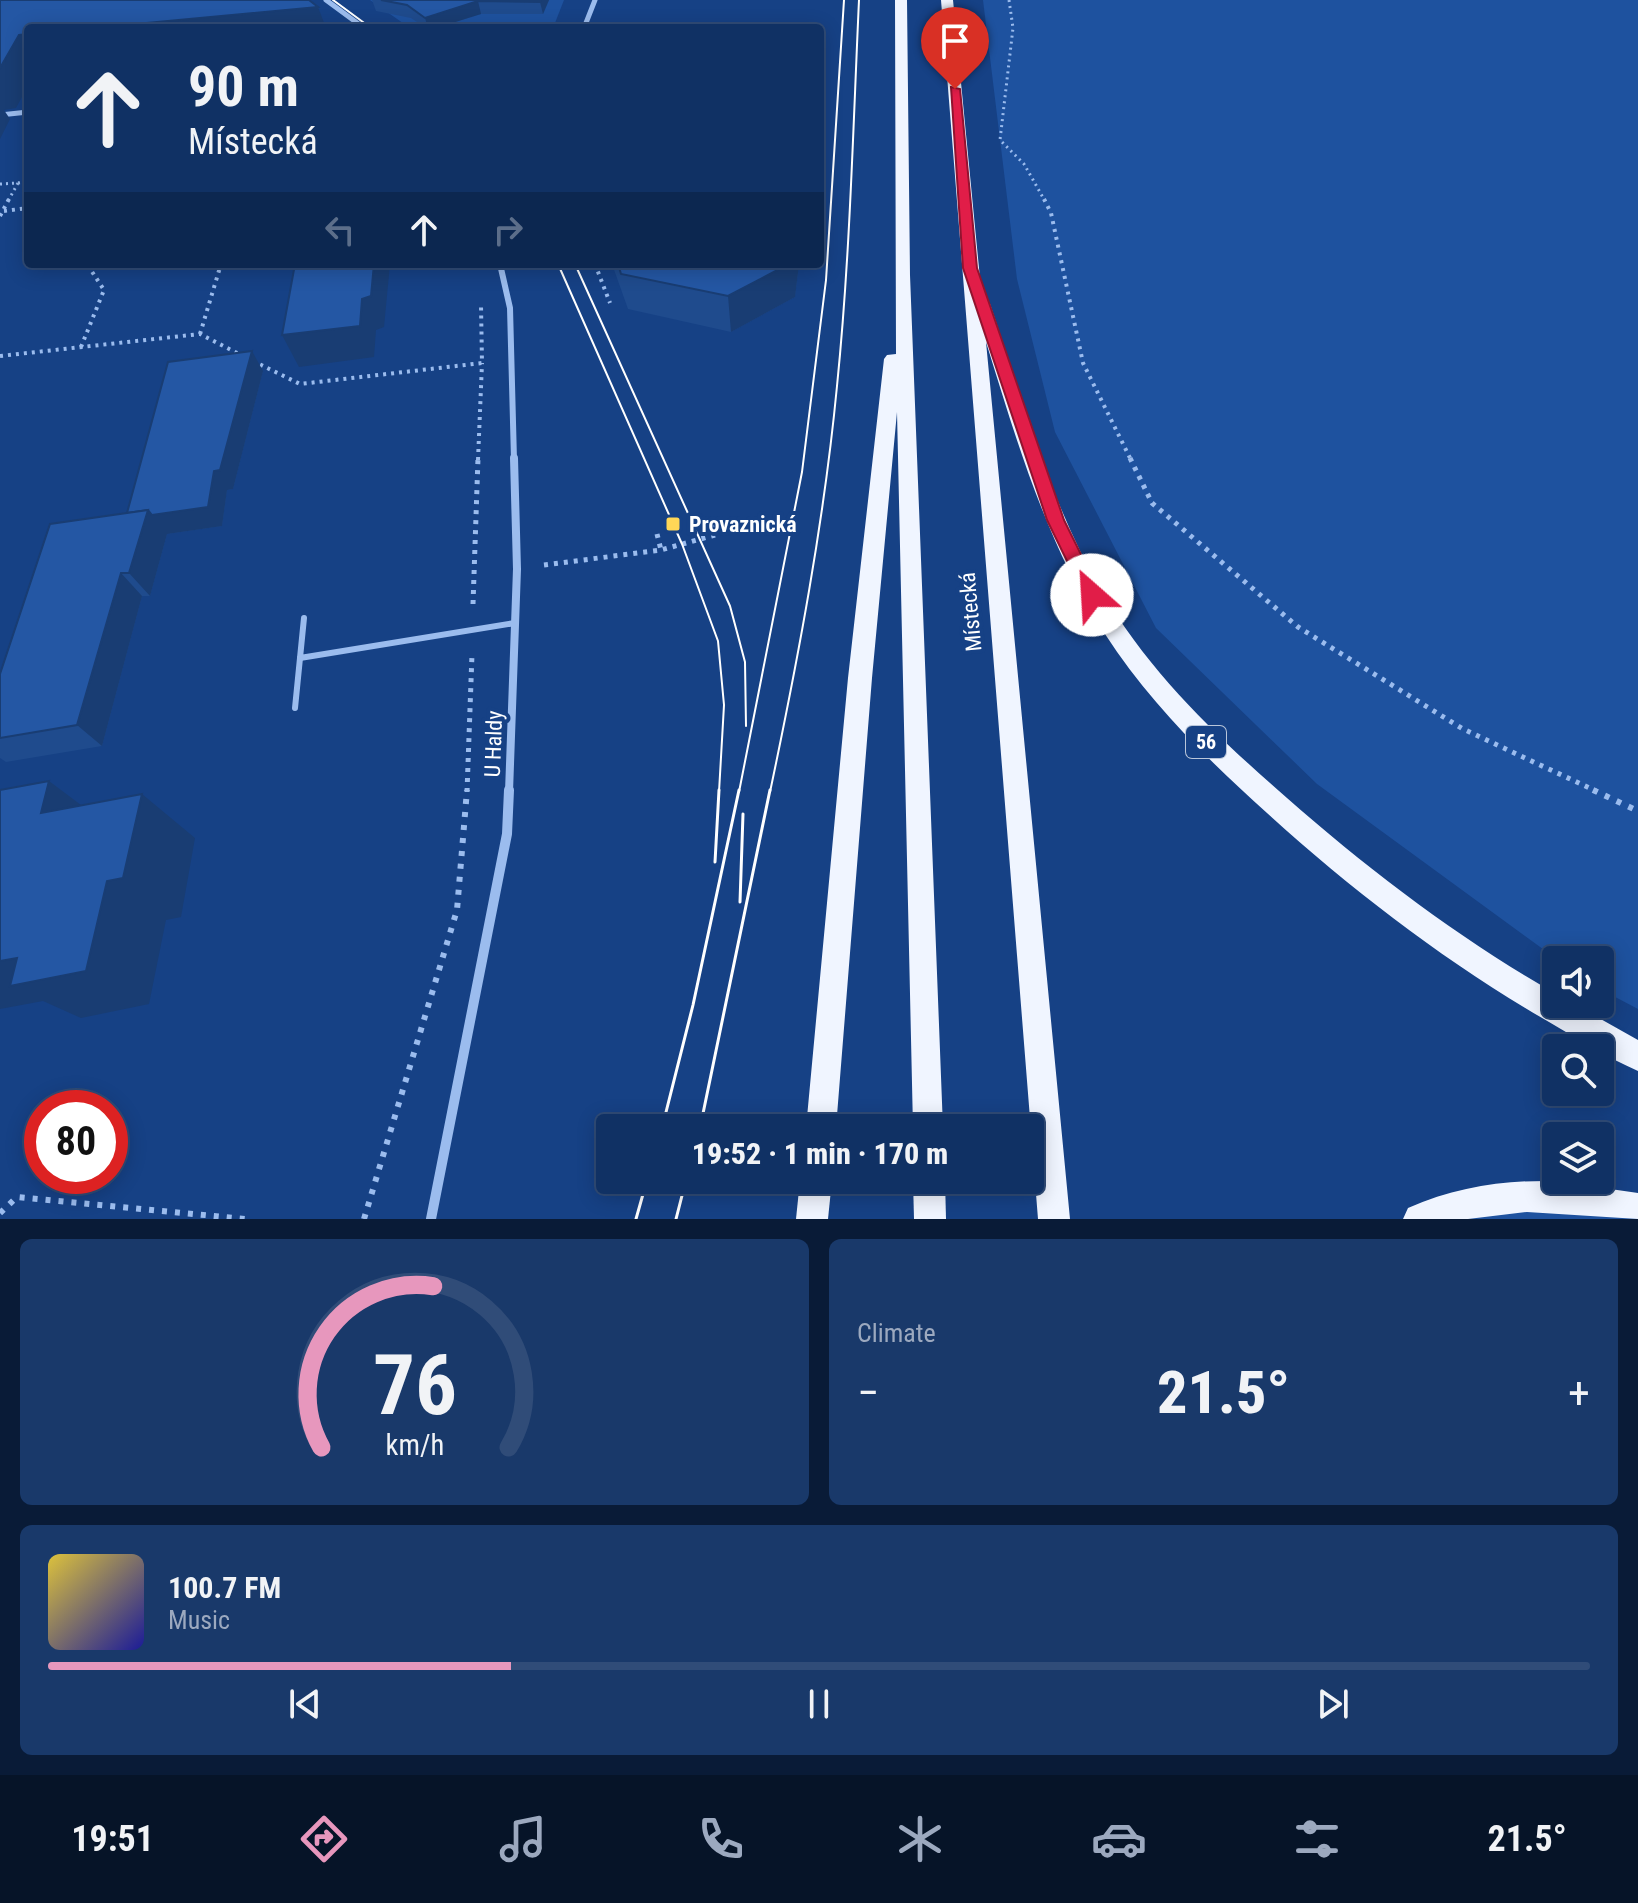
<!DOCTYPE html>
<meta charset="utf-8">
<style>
:root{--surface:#103164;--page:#19396a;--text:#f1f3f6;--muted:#9ca9bf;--line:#304c78;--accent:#e797bd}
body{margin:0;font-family:"Roboto Condensed",sans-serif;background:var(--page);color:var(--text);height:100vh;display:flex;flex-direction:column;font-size:30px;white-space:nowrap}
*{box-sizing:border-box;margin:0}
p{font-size:26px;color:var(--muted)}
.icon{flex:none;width:44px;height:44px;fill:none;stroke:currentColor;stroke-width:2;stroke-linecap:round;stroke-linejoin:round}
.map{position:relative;height:1219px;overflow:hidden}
.drawer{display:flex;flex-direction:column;gap:20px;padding:20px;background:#091b37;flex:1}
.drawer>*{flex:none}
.banner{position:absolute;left:24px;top:24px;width:800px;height:244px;border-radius:8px;box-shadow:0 4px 20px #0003,0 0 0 2px var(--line);background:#103164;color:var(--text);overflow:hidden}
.tools{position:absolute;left:1542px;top:946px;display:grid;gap:16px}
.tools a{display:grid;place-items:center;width:72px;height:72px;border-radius:8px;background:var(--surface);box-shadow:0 4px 20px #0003,0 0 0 2px var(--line);font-size:40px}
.speed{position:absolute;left:24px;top:1090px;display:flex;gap:16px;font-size:40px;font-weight:700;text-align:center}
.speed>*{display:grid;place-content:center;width:104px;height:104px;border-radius:50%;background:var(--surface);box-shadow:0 4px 20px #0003,0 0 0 2px var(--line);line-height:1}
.speed .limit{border:12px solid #d22;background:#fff;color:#111}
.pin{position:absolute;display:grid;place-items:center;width:68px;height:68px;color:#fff;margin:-82px -34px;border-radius:50% 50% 50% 0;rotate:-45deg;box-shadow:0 0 8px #0007}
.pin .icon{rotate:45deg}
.me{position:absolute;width:88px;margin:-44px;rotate:334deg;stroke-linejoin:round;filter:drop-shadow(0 0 6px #0008)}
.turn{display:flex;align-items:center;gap:28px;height:168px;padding:0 32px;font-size:36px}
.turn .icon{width:104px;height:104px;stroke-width:2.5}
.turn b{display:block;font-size:56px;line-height:68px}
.lanes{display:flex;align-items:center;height:76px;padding:0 32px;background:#0003;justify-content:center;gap:40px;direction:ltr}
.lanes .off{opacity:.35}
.big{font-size:60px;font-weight:800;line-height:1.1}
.drawer .tile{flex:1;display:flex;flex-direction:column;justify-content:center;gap:12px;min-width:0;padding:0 28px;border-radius:12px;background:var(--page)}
.drawer .dial{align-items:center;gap:0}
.dial svg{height:208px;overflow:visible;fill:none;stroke:var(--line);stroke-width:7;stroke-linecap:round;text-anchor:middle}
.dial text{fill:var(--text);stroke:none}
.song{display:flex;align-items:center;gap:24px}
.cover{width:96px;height:96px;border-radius:12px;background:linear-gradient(135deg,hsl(50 70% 55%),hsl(240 70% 35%))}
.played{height:8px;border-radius:4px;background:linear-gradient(90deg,var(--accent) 30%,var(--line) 30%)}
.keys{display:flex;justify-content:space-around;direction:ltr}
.heat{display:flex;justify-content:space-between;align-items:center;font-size:44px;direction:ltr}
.drawer .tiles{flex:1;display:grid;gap:20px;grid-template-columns:1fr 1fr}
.tile:last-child{grid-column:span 2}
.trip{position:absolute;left:596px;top:1114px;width:448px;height:80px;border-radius:8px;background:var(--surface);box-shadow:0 4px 20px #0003,0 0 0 2px var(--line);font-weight:800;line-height:80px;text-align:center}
.dock{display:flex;height:128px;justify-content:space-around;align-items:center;background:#061428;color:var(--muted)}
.dock .icon{width:56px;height:56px}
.dock .current{color:var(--accent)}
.dock b{font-size:36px;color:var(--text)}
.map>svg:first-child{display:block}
</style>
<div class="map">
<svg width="1638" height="1219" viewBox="0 0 1638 1219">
<rect width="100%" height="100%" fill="#164185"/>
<!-- green -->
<g fill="#1e529f">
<polygon points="370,0 564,0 553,28 410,28"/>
<polygon points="983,0 1638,0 1638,1009 1600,989 1600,960 1558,960 1317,784 1156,628 1055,432 1017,279"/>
<polygon points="1638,1209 1638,1219 1419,1219 1433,1213"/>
</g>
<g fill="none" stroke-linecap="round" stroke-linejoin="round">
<!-- path-far3 -->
<g stroke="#9bbcee" stroke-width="3" stroke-dasharray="2 4" stroke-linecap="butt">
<polyline points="1009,0 1013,28 1000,140 1024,164 1045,201"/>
<polyline points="18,183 28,182"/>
<polyline points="0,184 18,183 8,201"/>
</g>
<!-- path-far2 -->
<g stroke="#9bbcee" stroke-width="4" stroke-dasharray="3 5" stroke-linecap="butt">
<polyline points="1044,199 1051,213 1083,363 1131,460"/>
<polyline points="4,211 28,208"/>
<polyline points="0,216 9,199"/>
<polyline points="595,264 610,303"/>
<polyline points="200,334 221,264"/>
<polyline points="81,347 104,290 87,264"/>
<polyline points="0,356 200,334 241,355"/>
<polyline points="253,361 300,384 482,363 481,305"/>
<polyline points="478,460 482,363"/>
</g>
<!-- path-far1 -->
<g stroke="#9bbcee" stroke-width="5" stroke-dasharray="4 6" stroke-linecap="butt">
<polyline points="1130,458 1152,503 1298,627 1463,729 1598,792"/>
<polyline points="657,534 661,550"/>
<polyline points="544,565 661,550 715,535 710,521"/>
<polyline points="473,604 478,458"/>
<polyline points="467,792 472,654"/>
</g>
<!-- path -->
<g stroke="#9bbcee" stroke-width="6" stroke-dasharray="5 8" stroke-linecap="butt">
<polyline points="1593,790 1638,811"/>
<polyline points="0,1213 17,1197 246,1219"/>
<polyline points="364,1219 457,910 467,790"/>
</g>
<!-- service -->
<g stroke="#9bbcee" stroke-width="6">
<polyline points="304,618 300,658 515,623"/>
<polyline points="295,708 300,658"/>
</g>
<!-- minor-far3 -->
<g stroke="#9bbcee" stroke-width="5">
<polyline points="326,0 364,28"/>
<polyline points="584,28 595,0"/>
<polyline points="0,115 28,112"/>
</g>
<!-- minor-far2 -->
<polyline stroke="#9bbcee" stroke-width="6" points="500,264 510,308 514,460"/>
<!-- minor-far1 -->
<polyline stroke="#9bbcee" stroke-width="8" points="509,792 517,569 514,458"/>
<!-- minor -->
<polyline stroke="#9bbcee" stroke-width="10" points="431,1219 507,834 509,790"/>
<!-- trunk -->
<g fill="#f0f5ff" fill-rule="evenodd">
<polygon points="895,0 907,0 910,275 943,1128 913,1128 897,412 872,678 836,1128 806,1128 848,678 884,359 887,355 896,354"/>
<path d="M941,0H953L982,299L990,304C1023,401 1050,503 1102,592C1150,673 1217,737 1287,798C1370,871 1460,939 1556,994V1004H1574L1638,1040V1071C1606,1057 1580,1040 1549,1022C1447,963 1354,892 1267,813C1207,759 1149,702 1105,634C1047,545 1017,442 986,342L1070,1219H1038Z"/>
<polygon points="800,1180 832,1180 828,1219 796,1219"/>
<polygon points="913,1180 945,1180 946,1219 914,1219"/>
<path d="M1555,1181L1638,1193V1219L1527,1212L1468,1219H1403L1408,1208C1456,1187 1503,1180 1555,1181Z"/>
</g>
<!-- tram-far1 -->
<g stroke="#fff" stroke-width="2">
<polyline points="333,0 371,28"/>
<polyline points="558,264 682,544 718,641 724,705 719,792"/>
<polyline points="575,264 730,606 745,662 746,726"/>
<polyline points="739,792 802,472 826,280 844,0"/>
<path d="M770,792C798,659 824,522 837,386C850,258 853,129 859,0"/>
</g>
<!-- tram -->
<g stroke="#fff" stroke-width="3">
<polyline points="715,862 719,790"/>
<polyline points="740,902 743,814"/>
<polyline points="662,1128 693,1005 739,790"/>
<polyline points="700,1128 770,790"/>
<polyline points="636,1219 647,1180"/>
<polyline points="676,1219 686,1180"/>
</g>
</g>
<!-- wall -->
<g fill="#1f4b8d">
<polygon points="372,0 549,0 543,14 481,14 436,28 426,28 411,18 376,11"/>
<polygon points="612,264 799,264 795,297 731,332 628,309"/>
<polygon points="263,371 233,489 227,490 222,526 167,534 150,596 142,596 102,746 6,762 0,758 0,674 127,513"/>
</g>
<!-- shaded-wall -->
<g fill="#193d73">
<polygon points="541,0 549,0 543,14 540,2"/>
<polygon points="478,1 481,14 436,28 428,28 425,18"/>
<polygon points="318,7 326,28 93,28"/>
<polygon points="28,34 28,86 16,108 4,110 10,119 0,139 0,68 19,35"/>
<polygon points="374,264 390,264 384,327 376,330 374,357 299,367 282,335 362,299"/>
<polygon points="789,264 799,264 795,297 731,332 728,296"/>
<polygon points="252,351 263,371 233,489 227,490 222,526 167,534 150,596 129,573 148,510 214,471"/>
<polygon points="121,573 142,596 102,746 77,725"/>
<polygon points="49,781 109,826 41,813"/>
<polygon points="142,794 195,838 181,917 166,920 149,1004 81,1018 43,1001 0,1009 0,961 107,881"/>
</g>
<!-- building -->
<g fill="#2457a4" stroke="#193d73" stroke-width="2">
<polygon points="0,0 309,0 318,7 93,28 28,28 28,34 19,35 0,68"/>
<polygon points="381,0 541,0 540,2 478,1 425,18 407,5"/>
<polygon points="295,264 374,264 371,296 362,299 360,326 282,335"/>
<polygon points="618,264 789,264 728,296 621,274"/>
<polygon points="252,351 220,470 214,471 208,507 152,515 148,510 127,513 168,362"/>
<polygon points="148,510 129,573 121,573 77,725 0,738 0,674 50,524"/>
<polygon points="49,781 41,813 142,794 123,878 107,881 86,971 10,986 17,958 0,961 0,790"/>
</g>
<!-- route -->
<polygon fill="#e11d48" stroke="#92132f" stroke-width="2" points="951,87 960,89 977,268 1064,520 1101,595 1092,602 1086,600 1047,520 963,268"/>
<!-- markers -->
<rect fill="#ffd757" stroke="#164185" stroke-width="3" x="665" y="516" width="16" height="16" rx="4"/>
<g text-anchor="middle" stroke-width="8" stroke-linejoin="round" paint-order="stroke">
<!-- shield labels -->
<rect fill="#164185" stroke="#b9c6da" stroke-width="2" x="1186" y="726" width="40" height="32" rx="6"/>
<g font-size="20" font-weight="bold" fill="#fff">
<text x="1206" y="749">56</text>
</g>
<!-- poi labels -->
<g font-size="22" font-weight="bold" fill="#fff" stroke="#164185" text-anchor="start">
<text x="689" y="532">Provaznická</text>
</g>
<!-- street labels -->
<g font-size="22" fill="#fff" stroke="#164185">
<text transform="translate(970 612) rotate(-95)" y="8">Místecká</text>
<text transform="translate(493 744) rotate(-88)" y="8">U Haldy</text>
</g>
</g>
</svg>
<div class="tools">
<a><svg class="icon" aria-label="sound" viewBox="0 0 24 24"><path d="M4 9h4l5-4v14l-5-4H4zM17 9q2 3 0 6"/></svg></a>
<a><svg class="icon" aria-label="search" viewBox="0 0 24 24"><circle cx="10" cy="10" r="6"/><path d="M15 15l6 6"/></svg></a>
<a><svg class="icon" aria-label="layers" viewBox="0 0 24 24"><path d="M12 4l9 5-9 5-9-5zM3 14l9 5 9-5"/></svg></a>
</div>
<div class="speed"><div class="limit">80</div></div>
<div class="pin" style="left:955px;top:89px;background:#d93025"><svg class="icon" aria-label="arrive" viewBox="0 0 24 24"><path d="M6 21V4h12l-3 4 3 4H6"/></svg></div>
<svg class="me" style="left:1092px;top:595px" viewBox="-20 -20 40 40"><circle r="19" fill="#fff"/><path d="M0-13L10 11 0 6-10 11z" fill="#e11d48"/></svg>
<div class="trip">19:52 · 1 min · 170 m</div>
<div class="banner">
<div class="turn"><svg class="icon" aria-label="ahead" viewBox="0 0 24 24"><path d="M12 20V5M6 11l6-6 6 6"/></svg><div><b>90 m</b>Místecká</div></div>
<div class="lanes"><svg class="icon off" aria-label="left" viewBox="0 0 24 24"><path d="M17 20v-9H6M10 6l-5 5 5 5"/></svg><svg class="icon" aria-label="ahead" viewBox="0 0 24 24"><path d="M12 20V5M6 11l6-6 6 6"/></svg><svg class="icon off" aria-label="right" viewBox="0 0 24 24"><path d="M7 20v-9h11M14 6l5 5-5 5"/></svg></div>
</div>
</div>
<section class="drawer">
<div class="tiles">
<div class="tile dial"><svg viewBox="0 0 100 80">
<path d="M14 69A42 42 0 1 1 86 69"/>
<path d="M14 69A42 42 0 0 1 57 7" stroke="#e797bd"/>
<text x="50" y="56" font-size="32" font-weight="700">76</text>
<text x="50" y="72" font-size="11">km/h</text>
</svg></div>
<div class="tile"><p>Climate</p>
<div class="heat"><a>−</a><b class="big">21.5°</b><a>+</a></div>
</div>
<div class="tile">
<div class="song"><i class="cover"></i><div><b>100.7 FM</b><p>Music</p></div></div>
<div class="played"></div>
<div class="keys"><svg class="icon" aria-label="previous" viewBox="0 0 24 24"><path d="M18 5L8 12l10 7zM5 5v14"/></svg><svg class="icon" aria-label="pause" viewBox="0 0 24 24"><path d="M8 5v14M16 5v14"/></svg><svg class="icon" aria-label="next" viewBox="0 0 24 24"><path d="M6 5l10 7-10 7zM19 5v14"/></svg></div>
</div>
</div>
</section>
<nav class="dock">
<b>19:51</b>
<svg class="icon current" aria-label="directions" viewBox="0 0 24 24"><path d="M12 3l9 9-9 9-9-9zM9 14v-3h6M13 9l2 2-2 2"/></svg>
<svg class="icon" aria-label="music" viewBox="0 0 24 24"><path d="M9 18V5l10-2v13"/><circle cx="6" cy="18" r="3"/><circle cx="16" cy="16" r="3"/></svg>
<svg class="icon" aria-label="phone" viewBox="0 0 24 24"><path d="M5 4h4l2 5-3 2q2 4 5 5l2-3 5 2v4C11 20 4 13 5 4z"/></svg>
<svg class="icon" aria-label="climate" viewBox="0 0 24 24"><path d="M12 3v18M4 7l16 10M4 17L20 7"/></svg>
<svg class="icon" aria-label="car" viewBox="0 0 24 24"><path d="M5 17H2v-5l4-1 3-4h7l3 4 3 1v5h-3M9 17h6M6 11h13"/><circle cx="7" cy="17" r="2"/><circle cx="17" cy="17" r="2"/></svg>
<svg class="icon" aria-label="filters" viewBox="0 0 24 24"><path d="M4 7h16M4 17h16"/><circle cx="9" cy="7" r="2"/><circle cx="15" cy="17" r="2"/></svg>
<b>21.5°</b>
</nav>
